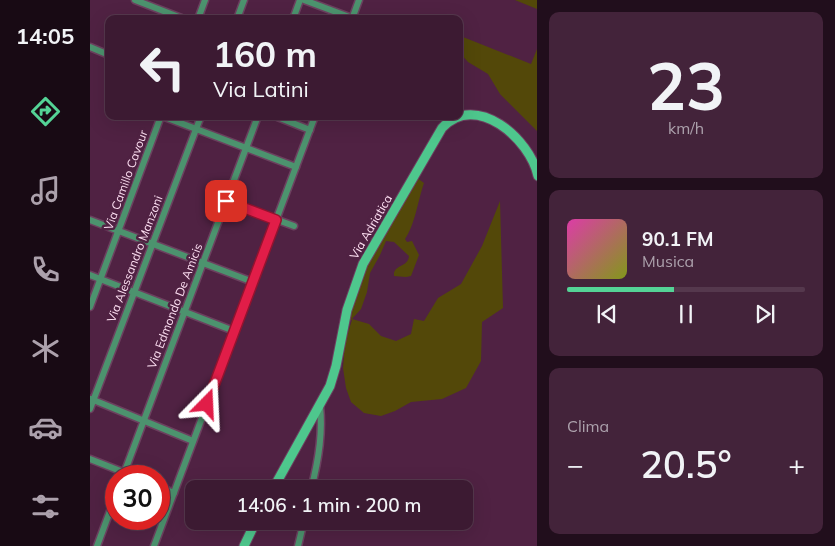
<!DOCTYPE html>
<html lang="it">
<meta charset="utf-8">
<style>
:root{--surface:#3c1a32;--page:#43233a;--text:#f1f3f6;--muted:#aca1ac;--line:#55384d;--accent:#54d396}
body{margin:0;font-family:Mulish,sans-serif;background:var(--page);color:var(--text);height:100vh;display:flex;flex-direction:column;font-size:19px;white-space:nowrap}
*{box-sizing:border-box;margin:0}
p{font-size:16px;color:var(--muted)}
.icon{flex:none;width:28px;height:28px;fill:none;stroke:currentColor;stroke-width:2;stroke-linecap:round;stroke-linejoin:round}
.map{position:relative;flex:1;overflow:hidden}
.side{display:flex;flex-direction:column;gap:12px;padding:12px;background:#210e1c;width:298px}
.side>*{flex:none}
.hud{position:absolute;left:15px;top:15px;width:358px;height:105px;border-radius:10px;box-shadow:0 5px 20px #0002,0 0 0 1px var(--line);background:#3c1a32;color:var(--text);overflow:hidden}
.speed{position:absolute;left:15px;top:465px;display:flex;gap:10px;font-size:25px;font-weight:700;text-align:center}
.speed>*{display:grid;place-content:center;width:65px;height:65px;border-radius:50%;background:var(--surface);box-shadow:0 5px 20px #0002,0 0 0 1px var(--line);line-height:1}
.speed .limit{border:8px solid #d22;background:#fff;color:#111}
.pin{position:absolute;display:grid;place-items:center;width:42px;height:42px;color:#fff;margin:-21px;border-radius:10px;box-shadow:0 2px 8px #0006}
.me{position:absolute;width:55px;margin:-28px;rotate:21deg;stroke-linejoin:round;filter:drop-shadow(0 0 4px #0008)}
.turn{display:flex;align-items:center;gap:18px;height:105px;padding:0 25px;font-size:22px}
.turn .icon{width:65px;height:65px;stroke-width:2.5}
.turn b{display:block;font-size:35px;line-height:42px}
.big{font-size:38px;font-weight:600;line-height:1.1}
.side .widget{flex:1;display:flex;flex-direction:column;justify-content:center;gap:8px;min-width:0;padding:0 18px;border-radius:10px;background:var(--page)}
.side .dial{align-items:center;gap:0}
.dial b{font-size:65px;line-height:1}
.song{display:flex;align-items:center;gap:15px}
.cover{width:60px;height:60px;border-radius:8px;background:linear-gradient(135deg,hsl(320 70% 55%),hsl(70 70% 35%))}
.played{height:5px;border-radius:2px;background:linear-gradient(90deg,var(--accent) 45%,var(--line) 45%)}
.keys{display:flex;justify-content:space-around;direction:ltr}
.heat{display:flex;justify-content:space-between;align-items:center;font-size:28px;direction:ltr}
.trip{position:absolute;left:95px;top:480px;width:288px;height:50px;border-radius:10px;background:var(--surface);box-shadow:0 5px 20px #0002,0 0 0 1px var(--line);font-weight:600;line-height:50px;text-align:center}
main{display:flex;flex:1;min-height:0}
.dock{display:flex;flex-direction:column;width:90px;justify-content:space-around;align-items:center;background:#180a14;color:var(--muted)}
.dock .icon{width:35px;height:35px}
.dock .current{color:var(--accent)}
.dock b{font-size:22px;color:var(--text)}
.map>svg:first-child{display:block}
</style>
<main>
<nav class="dock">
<b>14:05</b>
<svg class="icon current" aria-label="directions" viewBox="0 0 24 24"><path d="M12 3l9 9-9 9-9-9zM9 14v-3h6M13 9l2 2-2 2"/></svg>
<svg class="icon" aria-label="music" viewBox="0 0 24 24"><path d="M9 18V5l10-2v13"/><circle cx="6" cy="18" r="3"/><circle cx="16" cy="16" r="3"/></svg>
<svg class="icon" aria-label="phone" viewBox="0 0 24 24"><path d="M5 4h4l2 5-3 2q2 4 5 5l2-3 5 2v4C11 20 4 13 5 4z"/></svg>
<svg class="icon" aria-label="climate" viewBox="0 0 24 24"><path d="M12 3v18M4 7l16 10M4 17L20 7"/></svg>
<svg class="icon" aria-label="car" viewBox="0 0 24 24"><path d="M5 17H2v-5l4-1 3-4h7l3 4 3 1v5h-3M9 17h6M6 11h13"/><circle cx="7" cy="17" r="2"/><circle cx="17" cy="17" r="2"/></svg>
<svg class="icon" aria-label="filters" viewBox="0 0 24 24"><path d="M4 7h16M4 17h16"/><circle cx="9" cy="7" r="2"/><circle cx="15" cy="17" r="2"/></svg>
</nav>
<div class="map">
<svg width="448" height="546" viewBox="0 0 448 546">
<rect width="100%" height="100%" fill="#502243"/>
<!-- green -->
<g fill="#534809">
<polygon points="425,0 447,0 447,9"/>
<polygon points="373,37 441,64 447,49 447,131 410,94 398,74 378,62 369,52 369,39"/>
<path d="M327,178L334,183C328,200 325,225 315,239L317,242L322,241L329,255L321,276L316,277L304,276C303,264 318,268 319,256L304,242L296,241L290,255L280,273L277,292L271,309L262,319L279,324L291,336L306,341L321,334L324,319L334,321L348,298L371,284L392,246L410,201L413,308L392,322L391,361L376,388L352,399L321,402L305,411L291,416L274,413L261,402L256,388L253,368L255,342L262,320L256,318L269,277Z"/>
</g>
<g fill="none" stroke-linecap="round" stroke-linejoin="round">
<defs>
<g id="minor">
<polyline points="45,0 94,19"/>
<polyline points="214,0 262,18"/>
<polyline points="108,19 115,0"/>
<polyline points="147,19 154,0"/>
<polyline points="203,19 210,0"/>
<polyline points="262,19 269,0"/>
<polyline points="0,47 19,55"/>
<polyline points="72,116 206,167"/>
<polyline points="185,116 220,130"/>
<polyline points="136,201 204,226"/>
<polyline points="0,220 163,282"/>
<polyline points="0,275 144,331"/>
<polyline points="0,307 71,116"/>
<polyline points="1,399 103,441"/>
<polyline points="0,409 111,116"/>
<polyline points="0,459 43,476"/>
<polyline points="33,476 168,116"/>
<polyline points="69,487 84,493"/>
<path d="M221,489C228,463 233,433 230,406"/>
<polyline points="7,546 26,495"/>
<polyline points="64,546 225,116"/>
<polyline points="208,546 214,521"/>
</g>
<g id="secondary">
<path d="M183,489L240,386L246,366L257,310L273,264L352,128C386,91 440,139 448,176"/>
<polyline points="154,546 166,521"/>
</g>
</defs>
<!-- minor casing -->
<use href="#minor" stroke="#6c405f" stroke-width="9"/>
<!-- secondary casing -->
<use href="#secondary" stroke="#6c405f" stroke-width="11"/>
<!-- minor -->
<use href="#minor" stroke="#4c936e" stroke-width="6"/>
<!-- secondary -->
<use href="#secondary" stroke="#4ec78d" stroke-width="9"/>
</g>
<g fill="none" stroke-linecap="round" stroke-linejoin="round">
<defs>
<polyline id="route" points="117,404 186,220 136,201"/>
</defs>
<!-- route casing -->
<use href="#route" stroke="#92132f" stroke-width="12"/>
<!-- route -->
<use href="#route" stroke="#e11d48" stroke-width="9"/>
</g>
<g text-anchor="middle" stroke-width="5" stroke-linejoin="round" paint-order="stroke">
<!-- street labels -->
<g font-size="12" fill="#fddff2" stroke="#502243">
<text transform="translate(36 180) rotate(-70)" y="4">Via Camillo Cavour</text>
<text transform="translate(281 227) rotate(-60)" y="4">Via Adriatica</text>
<text transform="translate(45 259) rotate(-69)" y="4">Via Alessandro Manzoni</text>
<text transform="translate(85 306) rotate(-69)" y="4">Via Edmondo De Amicis</text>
</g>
</g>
</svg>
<div class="speed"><div class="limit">30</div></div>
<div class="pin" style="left:136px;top:201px;background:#d93025"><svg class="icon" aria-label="arrive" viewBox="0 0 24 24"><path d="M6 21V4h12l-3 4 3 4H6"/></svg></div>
<svg class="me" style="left:117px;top:404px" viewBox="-20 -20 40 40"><path d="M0-17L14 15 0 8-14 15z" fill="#e11d48" stroke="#fff" stroke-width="4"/></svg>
<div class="trip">14:06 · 1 min · 200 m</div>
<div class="hud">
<div class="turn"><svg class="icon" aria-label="left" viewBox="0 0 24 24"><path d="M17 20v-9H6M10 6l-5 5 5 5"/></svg><div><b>160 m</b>Via Latini</div></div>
</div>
</div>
<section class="side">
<div class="widget dial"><b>23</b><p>km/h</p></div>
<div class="widget">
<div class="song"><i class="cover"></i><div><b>90.1 FM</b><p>Musica</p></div></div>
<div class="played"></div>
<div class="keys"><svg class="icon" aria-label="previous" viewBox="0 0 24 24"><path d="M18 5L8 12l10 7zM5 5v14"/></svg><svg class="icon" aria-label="pause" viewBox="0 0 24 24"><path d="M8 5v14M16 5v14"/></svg><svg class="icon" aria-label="next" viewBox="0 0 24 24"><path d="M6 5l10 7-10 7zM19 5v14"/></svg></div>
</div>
<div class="widget"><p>Clima</p>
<div class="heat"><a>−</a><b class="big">20.5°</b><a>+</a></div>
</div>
</section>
</main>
